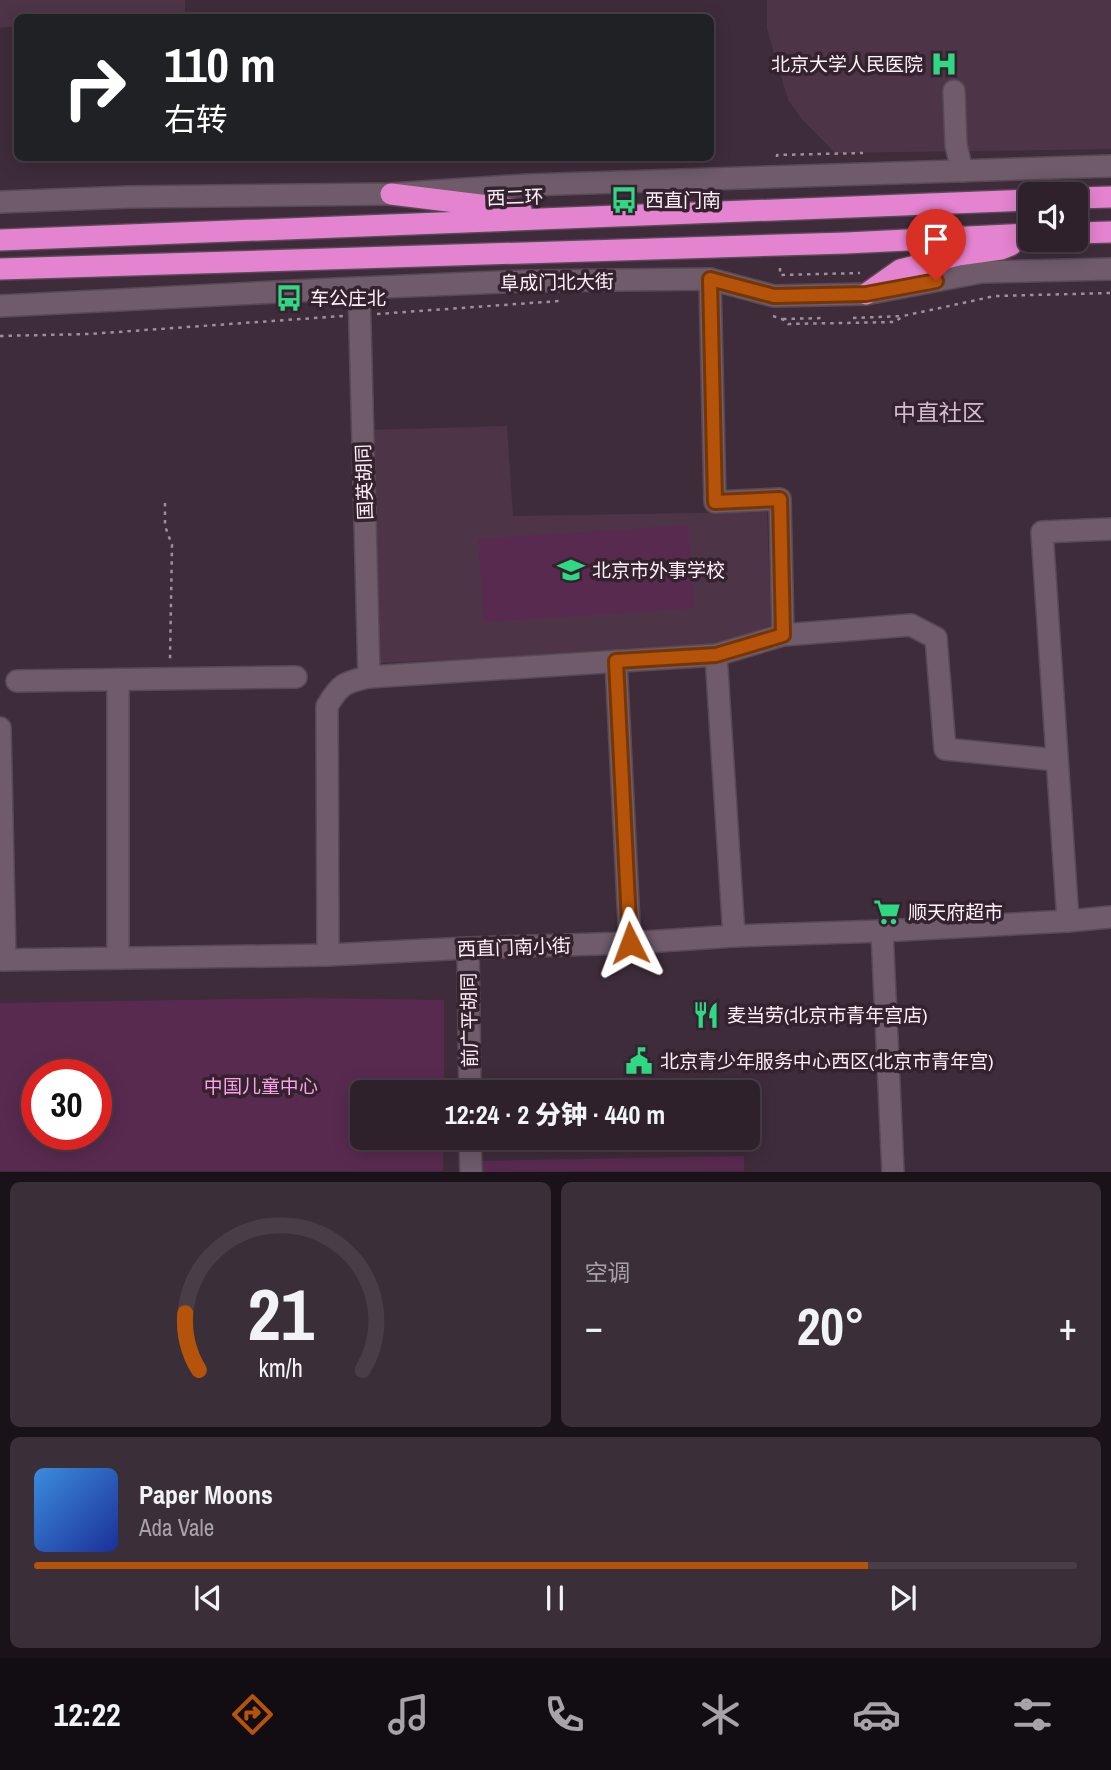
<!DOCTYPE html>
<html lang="zh">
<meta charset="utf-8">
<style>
:root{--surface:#2e212c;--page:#3a2e38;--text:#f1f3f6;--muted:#a7a3a9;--line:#493e48;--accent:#b45309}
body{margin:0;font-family:"Archivo Narrow","Noto Sans SC",sans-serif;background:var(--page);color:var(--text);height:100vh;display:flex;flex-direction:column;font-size:26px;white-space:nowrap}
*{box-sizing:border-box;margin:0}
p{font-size:23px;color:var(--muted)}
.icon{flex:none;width:38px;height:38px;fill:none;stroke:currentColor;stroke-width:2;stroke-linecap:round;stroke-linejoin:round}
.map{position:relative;height:1172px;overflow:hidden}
.panel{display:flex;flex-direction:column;gap:10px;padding:10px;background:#191218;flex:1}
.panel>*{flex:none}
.banner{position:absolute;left:14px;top:14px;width:700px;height:147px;border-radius:10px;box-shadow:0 4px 18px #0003,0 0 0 2px var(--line);background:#202124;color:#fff;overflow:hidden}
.fabs{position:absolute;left:1018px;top:182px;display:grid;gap:14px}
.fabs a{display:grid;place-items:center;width:70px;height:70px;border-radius:10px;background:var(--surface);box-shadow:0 4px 18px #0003,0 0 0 2px var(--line);font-size:35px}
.speed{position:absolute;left:21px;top:1059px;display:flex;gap:14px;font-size:35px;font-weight:700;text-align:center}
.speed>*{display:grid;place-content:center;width:91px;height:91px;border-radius:50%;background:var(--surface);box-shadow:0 4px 18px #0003,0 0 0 2px var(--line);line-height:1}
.speed .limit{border:10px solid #d22;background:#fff;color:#111}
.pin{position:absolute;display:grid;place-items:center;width:60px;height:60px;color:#fff;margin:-72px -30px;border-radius:50% 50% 50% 0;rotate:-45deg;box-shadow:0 0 7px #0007}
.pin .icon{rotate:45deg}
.me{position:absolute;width:77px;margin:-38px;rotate:357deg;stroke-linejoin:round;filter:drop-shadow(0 0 5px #0008)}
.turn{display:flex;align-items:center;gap:24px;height:147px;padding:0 35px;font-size:32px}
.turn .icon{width:91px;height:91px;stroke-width:2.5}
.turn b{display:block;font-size:49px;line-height:60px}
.big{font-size:52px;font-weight:800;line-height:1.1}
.panel .tile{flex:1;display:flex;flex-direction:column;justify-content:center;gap:10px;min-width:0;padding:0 24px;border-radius:10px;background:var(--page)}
.panel .dial{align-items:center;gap:0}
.dial svg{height:182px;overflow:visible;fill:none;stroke:var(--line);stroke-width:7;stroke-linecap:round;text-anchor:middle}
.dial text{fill:var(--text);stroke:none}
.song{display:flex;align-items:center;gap:21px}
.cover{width:84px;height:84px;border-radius:10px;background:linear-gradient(135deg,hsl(210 70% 55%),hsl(230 70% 35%))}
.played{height:7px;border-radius:4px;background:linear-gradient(90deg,var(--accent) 80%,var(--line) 80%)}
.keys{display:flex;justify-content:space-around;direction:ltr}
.heat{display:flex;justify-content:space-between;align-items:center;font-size:38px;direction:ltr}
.panel .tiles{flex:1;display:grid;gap:10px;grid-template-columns:1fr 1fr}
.tile:last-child{grid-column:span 2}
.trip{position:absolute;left:350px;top:1080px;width:410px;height:70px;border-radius:10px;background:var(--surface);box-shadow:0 4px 18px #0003,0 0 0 2px var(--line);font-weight:800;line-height:70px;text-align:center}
.tabs{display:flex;height:112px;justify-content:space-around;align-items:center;background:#120d12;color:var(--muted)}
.tabs .icon{width:49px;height:49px}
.tabs .active{color:var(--accent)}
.tabs b{font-size:32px;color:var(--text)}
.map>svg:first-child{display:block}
</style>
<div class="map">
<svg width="1111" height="1172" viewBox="0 0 1111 1172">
<rect width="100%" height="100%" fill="#3e2c3a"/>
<!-- built -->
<g fill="#4d3547">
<polygon points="0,0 185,0 185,17 18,18 17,26 0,28"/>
<polygon points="767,0 1111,0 1111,149 835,153 802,119 788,100 767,29"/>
<polygon points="507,426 513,516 767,512 771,625 718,648 377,663 368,430"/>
</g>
<!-- green -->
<g fill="#592a50" fill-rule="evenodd">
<polygon points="689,525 694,608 484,622 478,539"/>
<path d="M310,998L444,1000V1092H362V1138H443V1171H0V1003ZM37,1074H96V1134H37Z"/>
<polygon points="744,1156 744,1171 472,1172 472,1161"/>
</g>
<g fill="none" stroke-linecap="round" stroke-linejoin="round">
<defs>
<g id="minor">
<polyline points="954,91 956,145 962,171"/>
<polyline points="0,202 129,197 391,194 527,185 1111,166"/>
<polyline points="710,279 715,502 780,499 783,635"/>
<polyline points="359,288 369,677"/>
<polyline points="0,306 335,289 525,281 710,279 774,296 866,294 982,272 1111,269"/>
<polyline points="716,655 734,936"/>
<polyline points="616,661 630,943"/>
<polyline points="118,680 118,958"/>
<polyline points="17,681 296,677"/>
<polyline points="0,728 5,960"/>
<polyline points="1068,921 1042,532 1111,529"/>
<polyline points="882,931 893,1172"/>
<polyline points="468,948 470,1092"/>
<path d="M328,955L327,706C340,684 345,682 369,677L716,655L783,635L911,625L936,638L945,749L1056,760"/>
<polyline points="0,960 328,955 468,948 630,943 734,936 882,931 1068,921 1111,917"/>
<polyline points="470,1138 471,1172"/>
</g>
<g id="highway">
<polyline points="391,194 521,210"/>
<polyline points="1076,198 1111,197"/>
<polyline points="1076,233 1111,232"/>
<polyline points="0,240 1031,200"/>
<polyline points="0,269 846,243 1031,234"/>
<polyline points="866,294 900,270 958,255 1001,249 1011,245"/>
</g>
</defs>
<!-- minor casing -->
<use href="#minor" stroke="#584955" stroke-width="24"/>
<!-- highway casing -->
<use href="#highway" stroke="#584955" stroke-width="24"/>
<!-- path -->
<g stroke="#9f8f9b" stroke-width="2.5" stroke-dasharray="3.5 5" stroke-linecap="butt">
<polyline points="777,157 777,155 863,153"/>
<polyline points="780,268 780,275 860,273"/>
<polyline points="377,314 559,301"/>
<polyline points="773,316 782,319 788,324 895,322 903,316 995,296 1111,293"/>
<polyline points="853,318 903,316"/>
<polyline points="783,319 825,318"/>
<polyline points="0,336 89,334 343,316"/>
<polyline points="165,503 165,526 172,545 170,659"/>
</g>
<!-- minor -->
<use href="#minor" stroke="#6f5b6a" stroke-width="21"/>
<!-- highway -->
<use href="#highway" stroke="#e483cf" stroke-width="21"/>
</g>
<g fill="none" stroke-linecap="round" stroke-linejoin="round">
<defs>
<polyline id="route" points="630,943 616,661 716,655 783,635 780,499 715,502 710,279 774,296 866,294 936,281"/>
</defs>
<!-- route casing -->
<use href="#route" stroke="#753606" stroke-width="18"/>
<!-- route -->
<use href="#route" stroke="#b45309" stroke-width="12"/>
</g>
<!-- icons -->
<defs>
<symbol id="hospital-bare" viewBox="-9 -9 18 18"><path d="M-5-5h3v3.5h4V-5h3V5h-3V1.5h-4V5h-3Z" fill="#2fd883" stroke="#34222f" stroke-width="2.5" paint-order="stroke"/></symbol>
<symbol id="bus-bare" viewBox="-9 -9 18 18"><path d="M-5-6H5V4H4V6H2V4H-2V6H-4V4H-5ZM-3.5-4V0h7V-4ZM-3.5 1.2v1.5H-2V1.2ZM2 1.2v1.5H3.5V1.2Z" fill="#2fd883" stroke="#34222f" stroke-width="2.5" paint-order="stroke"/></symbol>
<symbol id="school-bare" viewBox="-9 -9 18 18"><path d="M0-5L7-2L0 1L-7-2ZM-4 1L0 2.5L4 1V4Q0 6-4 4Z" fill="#2fd883" stroke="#34222f" stroke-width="2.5" paint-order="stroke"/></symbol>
<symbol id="supermarket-bare" viewBox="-9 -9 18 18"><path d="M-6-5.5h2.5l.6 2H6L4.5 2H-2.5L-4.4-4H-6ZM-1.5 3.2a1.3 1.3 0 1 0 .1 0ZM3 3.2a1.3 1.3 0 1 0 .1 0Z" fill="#2fd883" stroke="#34222f" stroke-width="2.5" paint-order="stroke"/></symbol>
<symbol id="restaurant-bare" viewBox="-9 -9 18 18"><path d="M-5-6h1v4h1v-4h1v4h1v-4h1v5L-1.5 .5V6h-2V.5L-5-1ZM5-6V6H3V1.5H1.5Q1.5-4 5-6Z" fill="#2fd883" stroke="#34222f" stroke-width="2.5" paint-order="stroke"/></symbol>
<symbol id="civic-bare" viewBox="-9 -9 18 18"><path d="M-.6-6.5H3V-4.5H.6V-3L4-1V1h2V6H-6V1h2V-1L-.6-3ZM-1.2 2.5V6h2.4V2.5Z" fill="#2fd883" stroke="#34222f" stroke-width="2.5" paint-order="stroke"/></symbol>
</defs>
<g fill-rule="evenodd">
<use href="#hospital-bare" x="925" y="45" width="38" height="38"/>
<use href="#bus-bare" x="605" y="181" width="38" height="38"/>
<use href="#bus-bare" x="270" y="279" width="38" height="38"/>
<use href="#school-bare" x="552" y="551" width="38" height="38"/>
<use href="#supermarket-bare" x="868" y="893" width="38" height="38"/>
<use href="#restaurant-bare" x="687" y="996" width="38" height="38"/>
<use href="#civic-bare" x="620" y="1042" width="38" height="38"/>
</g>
<g text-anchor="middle" stroke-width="7" stroke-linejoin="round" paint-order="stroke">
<!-- poi labels -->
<g font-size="19" fill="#fdf0f9" stroke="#34222f" text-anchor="start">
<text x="923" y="71" text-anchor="end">北京大学人民医院</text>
<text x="645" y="207">西直门南</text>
<text x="310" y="305">车公庄北</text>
<text x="592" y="577">北京市外事学校</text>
<text x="908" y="919">顺天府超市</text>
<text x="727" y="1022">麦当劳(北京市青年宫店)</text>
<text x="660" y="1068">北京青少年服务中心西区(北京市青年宫)</text>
</g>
<!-- street labels -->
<g font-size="19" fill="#fdf0f9" stroke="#34222f">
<text transform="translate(515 197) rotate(-2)" y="7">西二环</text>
<text transform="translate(557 282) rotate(-1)" y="7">阜成门北大街</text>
<text transform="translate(364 482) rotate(-92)" y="7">国英胡同</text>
<text transform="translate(514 947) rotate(-2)" y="7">西直门南小街</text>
<text transform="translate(469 1020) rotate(-91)" y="7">前广平胡同</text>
</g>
<!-- park labels -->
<g font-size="19" fill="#fba1e8" stroke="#34222f">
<text x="261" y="1093">中国儿童中心</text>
</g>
<!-- quarter labels -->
<g font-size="23" fill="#d4bccd" stroke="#34222f">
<text x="939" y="421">中直社区</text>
</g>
</g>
</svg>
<div class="fabs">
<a><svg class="icon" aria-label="sound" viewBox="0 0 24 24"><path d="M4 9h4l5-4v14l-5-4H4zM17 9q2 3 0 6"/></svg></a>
</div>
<div class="speed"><div class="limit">30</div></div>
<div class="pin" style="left:936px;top:281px;background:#d93025"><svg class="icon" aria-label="arrive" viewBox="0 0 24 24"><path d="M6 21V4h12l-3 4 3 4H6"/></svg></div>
<svg class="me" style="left:630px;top:943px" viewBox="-20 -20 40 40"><path d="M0-17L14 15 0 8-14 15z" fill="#b45309" stroke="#fff" stroke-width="4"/></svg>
<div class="trip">12:24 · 2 分钟 · 440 m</div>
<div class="banner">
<div class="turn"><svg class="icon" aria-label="right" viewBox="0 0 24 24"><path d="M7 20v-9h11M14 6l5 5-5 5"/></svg><div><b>110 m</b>右转</div></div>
</div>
</div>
<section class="panel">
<div class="tiles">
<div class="tile dial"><svg viewBox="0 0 100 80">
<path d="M14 69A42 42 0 1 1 86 69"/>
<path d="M14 69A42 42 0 0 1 8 44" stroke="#b45309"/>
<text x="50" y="56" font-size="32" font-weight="700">21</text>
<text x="50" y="72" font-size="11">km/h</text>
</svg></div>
<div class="tile"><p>空调</p>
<div class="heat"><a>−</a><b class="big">20°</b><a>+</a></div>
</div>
<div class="tile">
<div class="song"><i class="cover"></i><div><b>Paper Moons</b><p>Ada Vale</p></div></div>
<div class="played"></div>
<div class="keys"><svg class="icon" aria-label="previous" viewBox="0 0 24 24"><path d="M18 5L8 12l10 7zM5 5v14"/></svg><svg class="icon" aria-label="pause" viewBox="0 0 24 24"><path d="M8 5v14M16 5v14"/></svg><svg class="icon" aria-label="next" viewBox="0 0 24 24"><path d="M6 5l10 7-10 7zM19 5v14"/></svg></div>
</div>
</div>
</section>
<nav class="tabs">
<b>12:22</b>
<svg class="icon active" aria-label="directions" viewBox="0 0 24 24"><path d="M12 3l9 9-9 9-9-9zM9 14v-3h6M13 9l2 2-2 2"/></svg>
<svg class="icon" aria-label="music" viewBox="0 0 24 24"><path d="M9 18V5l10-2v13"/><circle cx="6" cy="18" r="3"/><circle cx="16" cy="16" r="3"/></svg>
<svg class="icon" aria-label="phone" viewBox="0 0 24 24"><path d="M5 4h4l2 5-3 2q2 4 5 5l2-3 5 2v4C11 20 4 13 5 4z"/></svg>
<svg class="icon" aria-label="climate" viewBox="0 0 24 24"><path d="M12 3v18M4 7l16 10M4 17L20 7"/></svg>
<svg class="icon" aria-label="car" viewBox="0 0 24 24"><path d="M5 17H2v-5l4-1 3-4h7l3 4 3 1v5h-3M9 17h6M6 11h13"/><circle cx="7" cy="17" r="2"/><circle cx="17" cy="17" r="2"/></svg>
<svg class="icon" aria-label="filters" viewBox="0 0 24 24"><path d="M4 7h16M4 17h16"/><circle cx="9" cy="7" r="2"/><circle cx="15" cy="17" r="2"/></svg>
</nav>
